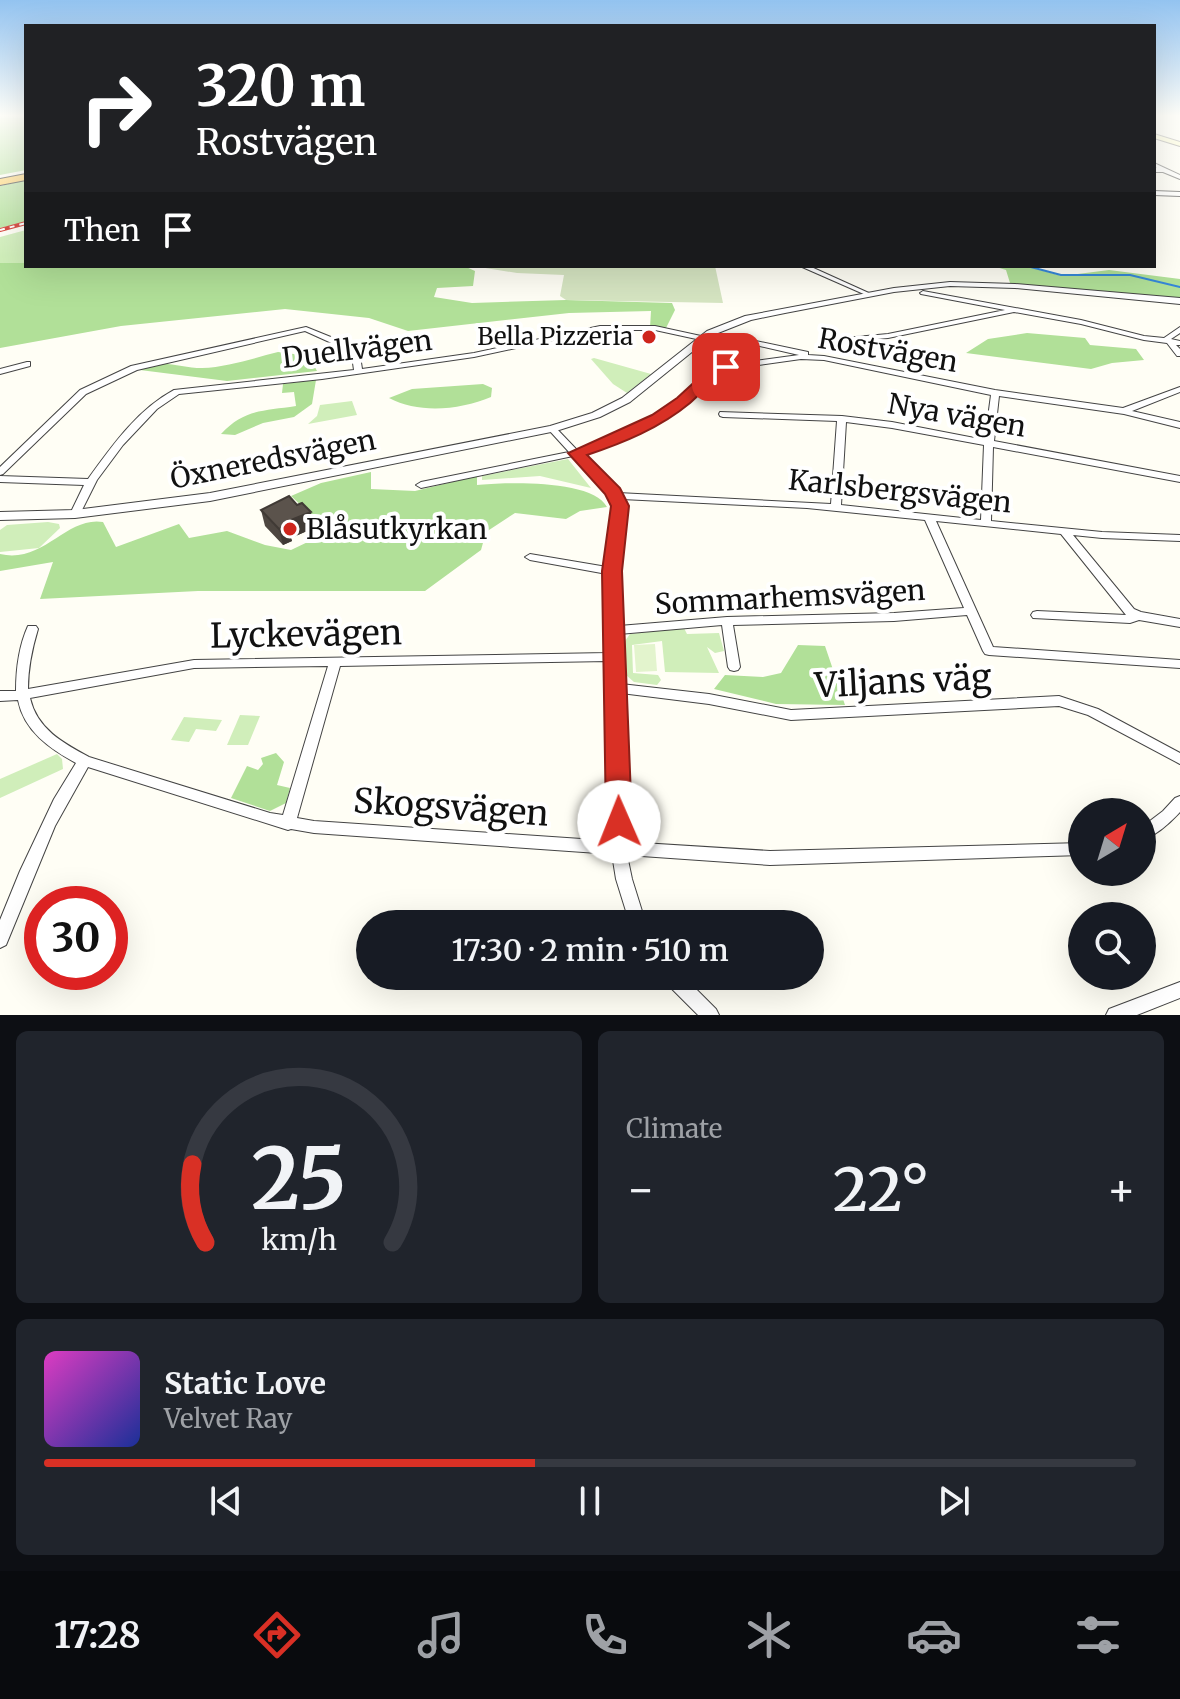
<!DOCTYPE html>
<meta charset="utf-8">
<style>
:root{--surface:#171b24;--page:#20242c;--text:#f1f3f6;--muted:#9ea1a6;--line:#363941;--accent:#d93025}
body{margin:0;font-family:Merriweather,serif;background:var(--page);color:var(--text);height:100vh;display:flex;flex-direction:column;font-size:30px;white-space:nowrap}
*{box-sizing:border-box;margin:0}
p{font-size:26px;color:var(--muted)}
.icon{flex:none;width:44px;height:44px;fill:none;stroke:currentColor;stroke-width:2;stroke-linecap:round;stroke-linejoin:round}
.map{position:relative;height:1015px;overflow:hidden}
.drawer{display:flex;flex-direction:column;gap:16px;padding:16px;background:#0d0f14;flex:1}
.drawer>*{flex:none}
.guide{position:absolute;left:24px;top:24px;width:1132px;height:244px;border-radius:0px;box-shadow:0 8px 32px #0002;background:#202124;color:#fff;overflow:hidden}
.needle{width:52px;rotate:38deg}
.fabs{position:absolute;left:1068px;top:798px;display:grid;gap:16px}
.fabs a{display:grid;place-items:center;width:88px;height:88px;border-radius:50%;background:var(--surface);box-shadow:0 8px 32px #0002;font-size:40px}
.speed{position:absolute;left:24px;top:886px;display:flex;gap:16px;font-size:40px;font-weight:700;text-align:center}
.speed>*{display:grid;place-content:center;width:104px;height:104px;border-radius:50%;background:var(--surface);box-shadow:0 8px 32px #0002;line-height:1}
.speed .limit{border:12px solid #d22;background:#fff;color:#111}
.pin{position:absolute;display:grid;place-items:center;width:68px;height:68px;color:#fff;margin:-34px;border-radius:16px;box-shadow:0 4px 12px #0006}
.me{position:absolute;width:88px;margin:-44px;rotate:359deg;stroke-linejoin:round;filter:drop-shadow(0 0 6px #0008)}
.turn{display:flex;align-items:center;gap:28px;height:168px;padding:0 40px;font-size:36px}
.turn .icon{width:104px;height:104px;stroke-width:2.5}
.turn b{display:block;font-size:56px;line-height:68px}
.then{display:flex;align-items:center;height:76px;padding:0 40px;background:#0003;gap:16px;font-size:30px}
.big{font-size:60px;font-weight:600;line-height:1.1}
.drawer .card{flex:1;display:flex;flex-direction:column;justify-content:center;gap:12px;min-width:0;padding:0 28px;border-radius:12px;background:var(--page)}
.drawer .dial{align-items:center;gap:0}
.dial svg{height:208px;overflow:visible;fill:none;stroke:var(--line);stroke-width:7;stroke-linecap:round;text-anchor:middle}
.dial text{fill:var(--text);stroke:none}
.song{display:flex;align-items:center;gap:24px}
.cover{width:96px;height:96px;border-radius:12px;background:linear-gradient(135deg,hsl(310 70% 55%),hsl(230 70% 35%))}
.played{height:8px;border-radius:4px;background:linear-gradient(90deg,var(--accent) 45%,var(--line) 45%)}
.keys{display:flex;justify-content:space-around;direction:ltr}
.heat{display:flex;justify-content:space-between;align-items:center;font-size:44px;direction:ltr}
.drawer .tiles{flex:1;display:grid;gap:16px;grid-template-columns:1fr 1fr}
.card:last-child{grid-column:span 2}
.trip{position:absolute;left:356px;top:910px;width:468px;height:80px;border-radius:40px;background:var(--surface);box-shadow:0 8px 32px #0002;font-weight:600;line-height:80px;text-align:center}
.menu{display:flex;height:128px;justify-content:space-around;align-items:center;background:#090b0e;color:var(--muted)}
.menu .icon{width:56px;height:56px}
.menu .selected{color:var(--accent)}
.menu b{font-size:36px;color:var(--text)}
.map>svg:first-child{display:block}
</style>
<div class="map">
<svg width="1180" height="1015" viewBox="0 0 1180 1015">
<rect width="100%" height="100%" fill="#fffef5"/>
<!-- green -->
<g fill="#d0eeba">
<polygon points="26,230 26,263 0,263 0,237"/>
<polygon points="594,358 651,374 627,393 613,384 591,359"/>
<polygon points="352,401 357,415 308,424 317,416 320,405"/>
<polygon points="568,459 591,488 540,476 482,480 482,476"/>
<polygon points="48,522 59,524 60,528 39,548 0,552 0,530 7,525"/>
<polygon points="684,628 687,634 719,633 724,651 715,653 707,647 719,673 665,672 662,641 632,645 633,673 658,675 661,680 657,685 634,682 626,675 625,641 630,634"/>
<polygon points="240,715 260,716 248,745 227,745"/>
<polygon points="184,717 222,720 216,731 196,729 189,742 171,740"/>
<polygon points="57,754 62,759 63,769 0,798 0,779"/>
</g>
<!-- forest -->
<g fill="#b1e098">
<polygon points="0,115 26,115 26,170 0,175"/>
<polygon points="26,180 26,222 0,228 0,186"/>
<polygon points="0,263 26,263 26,266 464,266 475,271 473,286 437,288 434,297 472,303 566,300 672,303 675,310 666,328 650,328 651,311 569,313 408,331 369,318 285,309 121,326 0,348"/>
<polygon points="993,266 1035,266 1036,269 1062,276 1109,270 1180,279 1180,299 1010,283 1006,270"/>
<polygon points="1027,333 1085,338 1090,345 1136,349 1144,360 1112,363 1091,369 966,353 988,339"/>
<path d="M278,352L309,356L317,371L227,381L140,370C160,357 180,368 202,368C228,367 254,358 278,352Z"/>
<path d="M316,380L312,404L294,417L263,423L235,435L221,434C244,409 264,411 296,406L294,392L282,393L283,384Z"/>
<path d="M483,384L492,388L491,397C460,410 419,414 389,398L412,389Z"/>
<path d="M371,472V489L415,491L477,476V485C505,482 593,479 607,507L580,511L566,519L515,513L486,532L481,550L425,591H198L40,599L53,562L0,571V554C44,564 66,516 103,522L116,547L179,524L189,538L227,531L265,545L291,550L314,539L323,526L291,496L321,483Z"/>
<polygon points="798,645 825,646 845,705 776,704 714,689 725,675 763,677 781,673"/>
<polygon points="276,753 284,762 277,785 290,788 286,803 270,811 231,798 247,766 258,770 263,764 261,758"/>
</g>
<!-- cemetery -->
<polygon fill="#d6e5c2" points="473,266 715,266 723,303 566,300 560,296 564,275 517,273"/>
<!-- pitch -->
<polygon fill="#e3f4cd" points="655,644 657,671 636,672 634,645"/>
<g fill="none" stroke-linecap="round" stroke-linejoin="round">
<!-- stream -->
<polyline stroke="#3687d8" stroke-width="2" points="1027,266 1061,275 1130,275 1180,287"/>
<defs>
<g id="minor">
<polygon points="1154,163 1180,175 1180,179 1163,172 1154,172 1154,168 1157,168 1154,167"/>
<polygon points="1154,191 1180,192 1180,196 1154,195"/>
<polygon points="800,266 809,266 871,294 866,295"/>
<polygon points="923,291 1081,320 1144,336 1164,338 1180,327 1180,333 1171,339 1180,341 1180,345 1176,345 1180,349 1180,356 1177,356 1167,343 1144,340 1081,324 1014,312 888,338 853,341 853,337 856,337 888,334 1005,310 921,294 920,293"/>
<path d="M600,326H655L701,336L705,338L701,340L655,330H600L474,357L322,379L179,394L157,409L123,445L97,480L79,516H71L70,514L84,485L0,482V476L88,479C112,446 137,410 174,390L354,370L352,356L347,350L305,331L137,370L86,394L3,474L0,475V467L80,390L131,366L306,327L353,346L360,356L362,369L474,353Z"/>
<path d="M751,340L808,352V355L824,356L995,390L1123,408L1180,387V392L1132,411L1180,422V428L1124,414L999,396L994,441L1180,476V482L993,447L991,521L1102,532L1180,535V541L1102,538L1073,535L1134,609L1141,612L1180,619V627L1139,620L1130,623L1033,618L1031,615L1033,612L1037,611L1126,615L1061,534L936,521L993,647L1180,660V668L989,655L985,654L983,651L967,615L894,621L733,625L740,667L738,670L734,671L730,670L728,667L722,625L619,634L621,684L709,694L791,710L1059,696L1098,709L1180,753V764L1088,715L1059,706L791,720L709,704L621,693L626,842L770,851L1082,843V855L770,865L627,855L632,879L646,924H630L616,879L612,854L314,833L291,829L288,830L88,767L55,826L6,945L0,948V920L20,871L54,799L76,763C50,749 24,731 18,700L0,701V691H16C16,668 19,646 28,626H36L38,629C32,649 28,668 28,689L194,660L608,653L607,574L530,560L525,557L530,554L607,567L615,506L609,493L573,456L421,488L416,485L421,482L569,452L548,429L552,426L555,427L577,450L613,438L665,410L717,366L799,355L751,344ZM801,359L824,360L991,395L985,440L892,422L842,416L720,412L719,414L720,416L723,417L837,421L831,504L618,493L582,454L619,442L671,414L722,370ZM846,422L892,428L984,445L981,520L841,505ZM622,499L807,508L925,520L964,608L894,613L727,617L619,626L617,571L625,506ZM608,661L611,841L314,821L297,818L340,666ZM328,666L283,815L270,813L89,757C63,743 37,729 30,698L194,668Z"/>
<polygon points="27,362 30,362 30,366 0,374 0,369"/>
<path d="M1180,796V812C1170,823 1156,835 1142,841V827L1163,811L1175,798Z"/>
<polygon points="663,976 683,976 716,1009 719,1015 698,1015 665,982"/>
<polygon points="1180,982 1180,998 1137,1015 1106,1015 1109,1009"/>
</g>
<polygon id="tertiary" points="950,282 1015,284 1180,298 1180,304 1015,288 950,286 894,292 785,313 751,320 713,335 630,402 600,417 556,431 210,501 75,518 0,520 0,512 75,510 210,493 550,426 592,413 622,398 707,331 745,316 894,288"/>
<polygon id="secondary" points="1154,134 1180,142 1180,146 1154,138"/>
<polygon id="trunk" points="26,174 26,180 0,185 0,179"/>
</defs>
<!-- minor casing -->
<use href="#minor" stroke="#444" stroke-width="2"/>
<!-- tertiary casing -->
<use href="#tertiary" stroke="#444" stroke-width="2"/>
<!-- secondary casing -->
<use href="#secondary" stroke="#333" stroke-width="2"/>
<!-- trunk casing -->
<use href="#trunk" stroke="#222" stroke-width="2"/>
<!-- minor -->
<use href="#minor" fill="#fff" fill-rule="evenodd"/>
<!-- tertiary -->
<use href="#tertiary" fill="#fff" fill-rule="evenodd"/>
<!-- secondary -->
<use href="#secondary" fill="#fffeb0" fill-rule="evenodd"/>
<!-- trunk -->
<use href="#trunk" fill="#ffce5c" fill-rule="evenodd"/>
<defs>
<polyline id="rail" points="0,230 26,223"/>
</defs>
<!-- rail casing -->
<use href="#rail" stroke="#ce251c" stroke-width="4"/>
<!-- rail -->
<use href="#rail" stroke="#fff" stroke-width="2" stroke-dasharray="5" stroke-linecap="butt"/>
</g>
<!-- wall -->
<polygon fill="#4e4741" points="261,510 314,528 291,538 292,541 283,545 265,526"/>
<!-- shaded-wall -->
<polygon fill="#403a35" points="311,512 314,528 291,538 292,541 283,545 279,529 286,522"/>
<!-- building -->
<polygon fill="#5b534c" stroke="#403a35" stroke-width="2" points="289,496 297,505 302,503 311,512 286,522 288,525 279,529 261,510"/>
<!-- sky -->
<linearGradient id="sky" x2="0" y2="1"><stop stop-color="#93c3f0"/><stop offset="0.45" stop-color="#fffffa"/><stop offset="1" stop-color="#fffffa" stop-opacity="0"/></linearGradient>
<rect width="1180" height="257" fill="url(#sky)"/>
<!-- route -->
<path fill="#d93025" stroke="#8d1f18" stroke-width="2" d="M726,362L734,367C729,371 723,372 718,376C708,385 700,394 690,403C660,428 623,443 587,455L620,488L629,506L622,571L632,822L628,830L619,833L610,830L606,822L602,571L611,506L605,494L568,453L652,415L677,398L711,367Z"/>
<!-- markers -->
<g fill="#ce251c" stroke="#fff" stroke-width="3">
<circle cx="649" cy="337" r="8"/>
<circle cx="290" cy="529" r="8"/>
</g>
<g text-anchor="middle" stroke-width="8" stroke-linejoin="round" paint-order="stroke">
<!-- far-poi labels -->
<g font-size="24" fill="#111" stroke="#fff" text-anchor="end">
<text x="633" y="345">Bella Pizzeria</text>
</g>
<!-- street labels -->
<g font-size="28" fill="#111" stroke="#fff">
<text transform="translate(357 349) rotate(-7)" y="10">Duellvägen</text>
<text transform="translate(888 350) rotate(10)" y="10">Rostvägen</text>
<text transform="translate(957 415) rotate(10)" y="10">Nya vägen</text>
<text transform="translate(273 459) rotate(-11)" y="10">Öxneredsvägen</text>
<text transform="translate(900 491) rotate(6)" y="10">Karlsbergsvägen</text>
<text transform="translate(790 597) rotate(-3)" y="10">Sommarhemsvägen</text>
</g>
<!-- poi labels -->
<g font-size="28" fill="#111" stroke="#fff" text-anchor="start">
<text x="306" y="539">Blåsutkyrkan</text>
</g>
<!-- near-street labels -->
<g font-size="34" fill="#111" stroke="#fff">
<text transform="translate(306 634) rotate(-1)" y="12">Lyckevägen</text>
<text transform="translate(903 681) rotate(-3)" y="12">Viljans väg</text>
<text transform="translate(451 807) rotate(4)" y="12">Skogsvägen</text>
</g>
</g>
</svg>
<div class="fabs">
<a><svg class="needle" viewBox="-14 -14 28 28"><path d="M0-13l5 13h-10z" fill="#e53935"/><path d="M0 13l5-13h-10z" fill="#9ea1a6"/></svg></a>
<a><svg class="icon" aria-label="search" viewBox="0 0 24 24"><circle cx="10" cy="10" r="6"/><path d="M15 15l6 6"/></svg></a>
</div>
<div class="speed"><div class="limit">30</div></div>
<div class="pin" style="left:726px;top:367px;background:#d93025"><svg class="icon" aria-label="arrive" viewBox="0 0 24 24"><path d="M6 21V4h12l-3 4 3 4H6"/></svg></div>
<svg class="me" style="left:619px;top:822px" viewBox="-20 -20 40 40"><circle r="19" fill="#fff"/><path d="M0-13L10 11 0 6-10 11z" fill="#d93025"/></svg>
<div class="trip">17:30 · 2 min · 510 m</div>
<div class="guide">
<div class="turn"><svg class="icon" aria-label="right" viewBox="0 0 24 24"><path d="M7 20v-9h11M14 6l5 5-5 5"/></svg><div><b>320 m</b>Rostvägen</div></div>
<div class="then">Then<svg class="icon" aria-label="arrive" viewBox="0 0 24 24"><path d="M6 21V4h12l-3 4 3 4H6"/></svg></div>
</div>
</div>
<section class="drawer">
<div class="tiles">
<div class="card dial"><svg viewBox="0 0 100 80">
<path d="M14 69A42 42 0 1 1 86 69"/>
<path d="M14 69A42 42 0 0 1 9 39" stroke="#d93025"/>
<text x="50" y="56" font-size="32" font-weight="700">25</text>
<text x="50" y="72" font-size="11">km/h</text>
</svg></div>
<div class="card"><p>Climate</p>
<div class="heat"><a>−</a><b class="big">22°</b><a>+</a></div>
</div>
<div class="card">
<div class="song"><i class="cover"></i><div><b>Static Love</b><p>Velvet Ray</p></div></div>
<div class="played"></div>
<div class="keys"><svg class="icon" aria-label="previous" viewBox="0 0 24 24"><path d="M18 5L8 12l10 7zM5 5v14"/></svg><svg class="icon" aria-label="pause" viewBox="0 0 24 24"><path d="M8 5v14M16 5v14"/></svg><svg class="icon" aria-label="next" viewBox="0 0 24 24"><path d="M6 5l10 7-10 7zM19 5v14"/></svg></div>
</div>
</div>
</section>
<nav class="menu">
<b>17:28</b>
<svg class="icon selected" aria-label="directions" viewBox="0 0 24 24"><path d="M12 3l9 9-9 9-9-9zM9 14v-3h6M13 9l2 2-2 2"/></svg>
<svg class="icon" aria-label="music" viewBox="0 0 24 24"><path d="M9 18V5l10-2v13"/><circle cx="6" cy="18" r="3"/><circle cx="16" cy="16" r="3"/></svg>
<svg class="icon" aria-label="phone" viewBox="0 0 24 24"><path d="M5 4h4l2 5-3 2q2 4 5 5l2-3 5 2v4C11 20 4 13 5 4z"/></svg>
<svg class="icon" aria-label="climate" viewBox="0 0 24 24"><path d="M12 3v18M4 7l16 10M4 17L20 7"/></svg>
<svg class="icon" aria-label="car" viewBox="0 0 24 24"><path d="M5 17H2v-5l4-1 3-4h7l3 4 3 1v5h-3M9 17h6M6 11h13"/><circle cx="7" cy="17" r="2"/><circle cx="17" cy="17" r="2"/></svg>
<svg class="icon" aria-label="filters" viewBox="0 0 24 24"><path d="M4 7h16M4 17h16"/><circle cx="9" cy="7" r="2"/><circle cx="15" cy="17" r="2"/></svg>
</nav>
